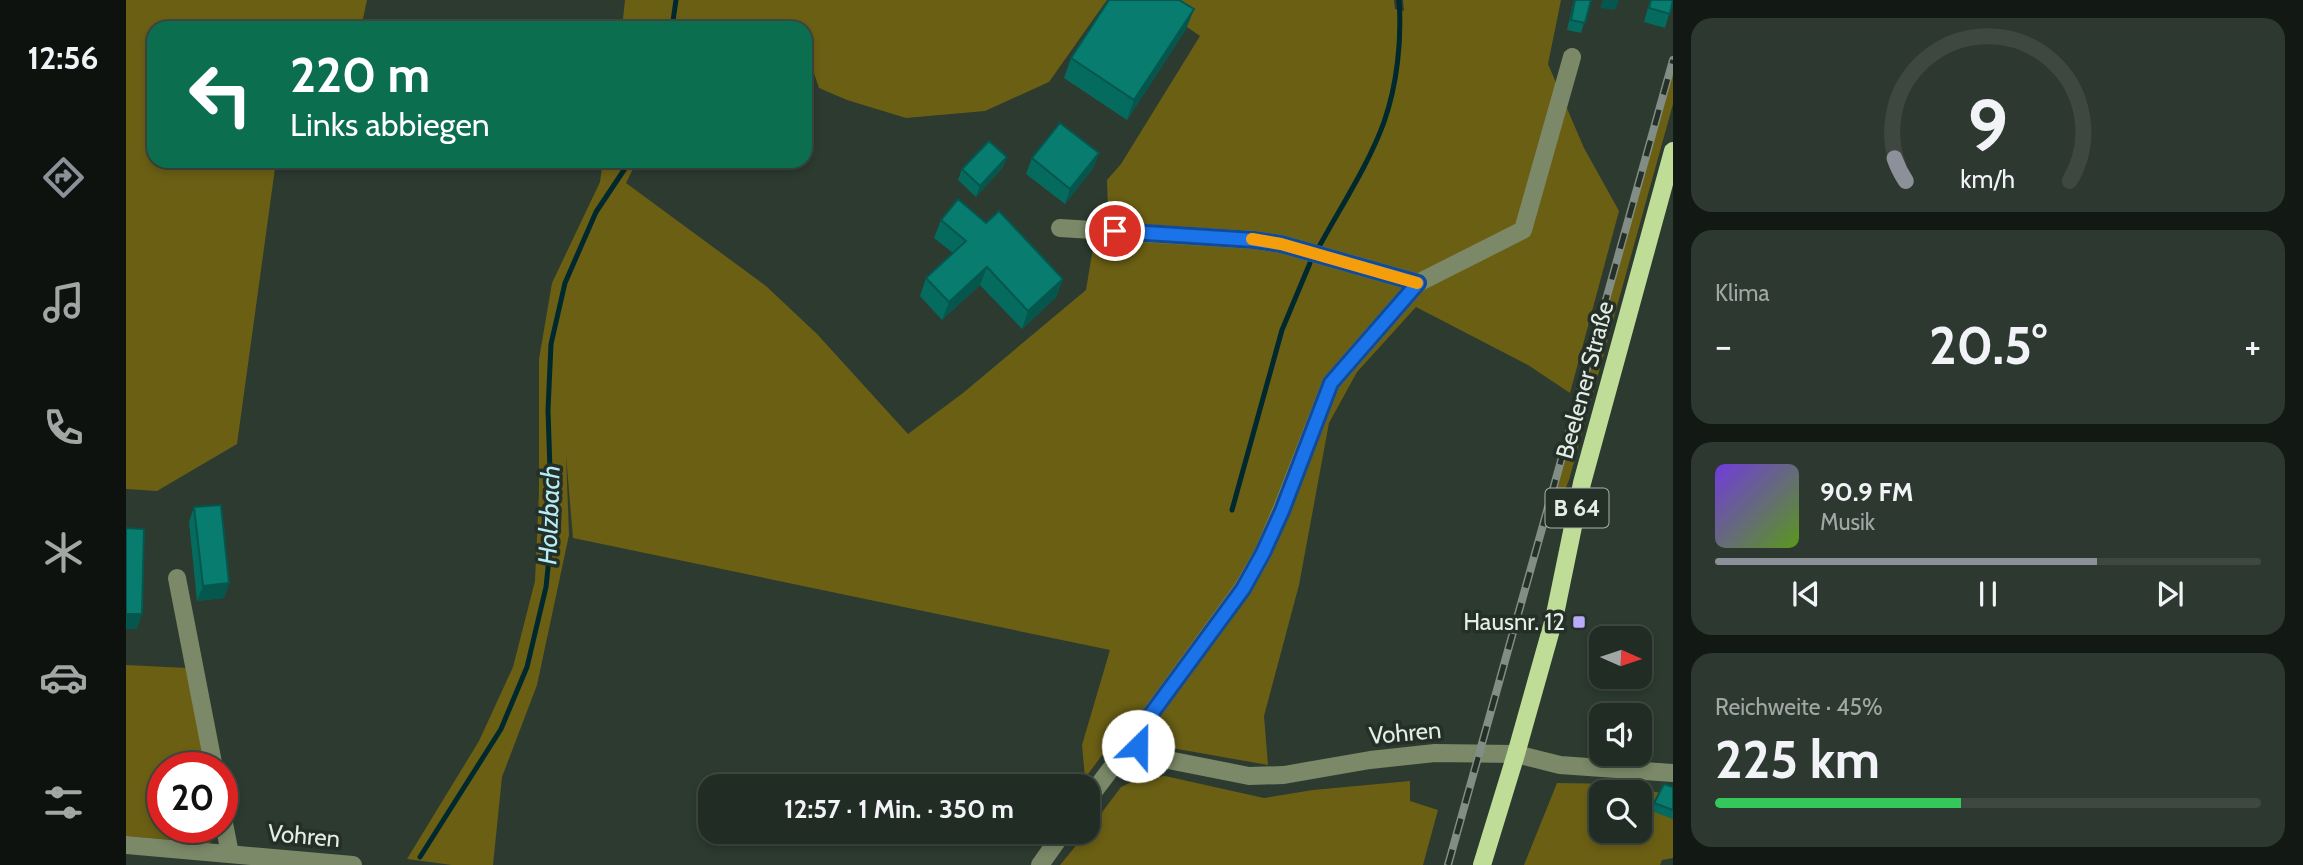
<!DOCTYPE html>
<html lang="de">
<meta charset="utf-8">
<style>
:root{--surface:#212c24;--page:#2d3831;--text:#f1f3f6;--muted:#a2a7a6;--line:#3e4841;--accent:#8c9099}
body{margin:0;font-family:Cabin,sans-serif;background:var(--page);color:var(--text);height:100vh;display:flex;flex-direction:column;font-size:26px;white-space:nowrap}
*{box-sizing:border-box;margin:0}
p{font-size:23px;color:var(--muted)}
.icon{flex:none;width:38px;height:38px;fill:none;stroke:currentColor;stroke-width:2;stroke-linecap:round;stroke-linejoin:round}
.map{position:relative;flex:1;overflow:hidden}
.drawer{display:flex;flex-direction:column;gap:18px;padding:18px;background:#121814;width:630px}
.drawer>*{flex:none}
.banner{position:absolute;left:21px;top:21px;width:665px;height:147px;border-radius:21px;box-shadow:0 4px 10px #0003,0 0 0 2px var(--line);background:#0b6e4f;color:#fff;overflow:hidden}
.needle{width:46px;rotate:93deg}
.fabs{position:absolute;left:1463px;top:626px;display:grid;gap:14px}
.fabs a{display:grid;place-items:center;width:63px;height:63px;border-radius:14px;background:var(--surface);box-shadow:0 4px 10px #0003,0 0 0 2px var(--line);font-size:35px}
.speed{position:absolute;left:21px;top:752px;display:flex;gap:14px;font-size:35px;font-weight:700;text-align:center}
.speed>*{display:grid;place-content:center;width:91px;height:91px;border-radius:50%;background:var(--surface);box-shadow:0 4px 10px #0003,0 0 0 2px var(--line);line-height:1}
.speed .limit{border:10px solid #d22;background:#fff;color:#111}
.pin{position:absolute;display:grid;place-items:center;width:60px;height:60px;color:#fff;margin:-30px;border:4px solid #fff;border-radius:50%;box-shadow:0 2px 7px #0007}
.me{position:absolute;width:77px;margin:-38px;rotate:23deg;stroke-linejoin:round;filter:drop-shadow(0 0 5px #0008)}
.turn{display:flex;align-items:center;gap:24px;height:147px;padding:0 28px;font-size:32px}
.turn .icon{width:91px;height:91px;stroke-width:2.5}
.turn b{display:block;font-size:49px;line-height:60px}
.big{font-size:52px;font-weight:700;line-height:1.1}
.drawer .widget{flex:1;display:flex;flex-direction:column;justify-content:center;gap:10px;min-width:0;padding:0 24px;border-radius:21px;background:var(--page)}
.drawer .dial{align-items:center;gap:0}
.dial svg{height:182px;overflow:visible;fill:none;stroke:var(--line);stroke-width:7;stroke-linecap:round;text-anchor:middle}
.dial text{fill:var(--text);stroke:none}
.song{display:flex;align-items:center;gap:21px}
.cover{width:84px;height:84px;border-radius:10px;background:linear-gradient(135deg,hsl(260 70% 55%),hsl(90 70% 35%))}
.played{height:7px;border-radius:4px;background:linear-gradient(90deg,var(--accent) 70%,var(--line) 70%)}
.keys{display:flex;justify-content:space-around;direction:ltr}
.heat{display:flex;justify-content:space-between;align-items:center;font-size:38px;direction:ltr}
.charge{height:10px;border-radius:5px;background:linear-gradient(90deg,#34c759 45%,var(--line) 0)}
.trip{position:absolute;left:572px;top:774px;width:402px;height:70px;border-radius:21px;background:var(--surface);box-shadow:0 4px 10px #0003,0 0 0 2px var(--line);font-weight:700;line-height:70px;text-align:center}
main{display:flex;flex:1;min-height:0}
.tabs{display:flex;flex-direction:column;width:126px;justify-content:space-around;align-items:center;background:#0d120e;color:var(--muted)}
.tabs .icon{width:49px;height:49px}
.tabs .selected{color:var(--accent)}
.tabs b{font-size:32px;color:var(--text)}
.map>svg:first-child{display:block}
</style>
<main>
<nav class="tabs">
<b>12:56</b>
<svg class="icon selected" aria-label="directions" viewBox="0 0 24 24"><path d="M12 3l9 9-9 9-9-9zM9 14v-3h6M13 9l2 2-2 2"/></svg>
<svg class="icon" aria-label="music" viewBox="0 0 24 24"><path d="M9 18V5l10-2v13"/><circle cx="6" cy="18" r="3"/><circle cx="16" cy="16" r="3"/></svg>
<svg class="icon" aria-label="phone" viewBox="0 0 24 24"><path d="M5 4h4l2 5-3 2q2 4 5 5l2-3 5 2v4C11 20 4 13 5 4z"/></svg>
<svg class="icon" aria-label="climate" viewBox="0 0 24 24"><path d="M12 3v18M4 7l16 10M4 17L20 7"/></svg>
<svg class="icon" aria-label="car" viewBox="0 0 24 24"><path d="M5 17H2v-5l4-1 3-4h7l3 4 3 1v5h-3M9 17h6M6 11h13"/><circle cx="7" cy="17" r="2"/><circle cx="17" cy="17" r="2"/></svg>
<svg class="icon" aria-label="filters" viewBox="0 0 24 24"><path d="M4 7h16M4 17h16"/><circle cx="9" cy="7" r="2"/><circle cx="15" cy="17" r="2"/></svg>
</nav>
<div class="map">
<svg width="1547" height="865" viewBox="0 0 1547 865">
<rect width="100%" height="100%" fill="#2c3a30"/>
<!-- green -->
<g fill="#6b5f14" fill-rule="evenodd">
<polygon points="0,0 241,0 235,28 28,28 28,161 150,161 111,444 31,491 0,489"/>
<polygon points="499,0 981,0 923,82 859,111 780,118 721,100 693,88 679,47 679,28 496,28"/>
<polygon points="1022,0 1268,0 1269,9 1278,11 1277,0 1435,0 1422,64 1458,148 1493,211 1444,393 1402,365 1290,307 1231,372 1203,423 1173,585 1138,716 1142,765 989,738 959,778 956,745 984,650 447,538 440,455 443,535 411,685 376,777 367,865 326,865 281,859 353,741 387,667 409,581 413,492 413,359 426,283 474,182 477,161 511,161 500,183 640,286 691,334 782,434 837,393 960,290 973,211 982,211 981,180 995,164 1074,36"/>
<polygon points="1547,73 1547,104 1443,480 1429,515 1425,509"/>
<polygon points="0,665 61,668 80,768 37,768 37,828 92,828 84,843 0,836"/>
<polygon points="1039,776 1138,798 1187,790 1284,781 1284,801 1312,810 1297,865 934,865 962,831 995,787 1012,779"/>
<path d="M1431,783L1496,784L1547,796V858L1536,860L1534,865H1398ZM1475,793H1514V831H1475Z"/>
</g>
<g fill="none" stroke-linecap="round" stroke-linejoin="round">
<!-- stream -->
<g stroke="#00282f" stroke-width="5">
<polyline points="546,28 550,0"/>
<path d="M1193,247C1214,208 1243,164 1258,122C1271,85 1276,40 1273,0"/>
<polyline points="1106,510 1156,330 1184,263"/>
<polyline points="294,857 375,729 401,667 420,587 426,530 422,410 425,344 439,283 470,212 504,161"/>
</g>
<!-- minor -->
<g stroke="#7b8968" stroke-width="18">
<polyline points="934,228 1128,240 1155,244 1292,283 1397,230 1446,57"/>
<polyline points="51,578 88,768"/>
<polyline points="990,762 1117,588 1137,553 1155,511 1205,383 1292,283"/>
<polyline points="962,799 990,762 1017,755 1123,776 1158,775 1244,760 1309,753 1390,754 1434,765 1547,773"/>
<polyline points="96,813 104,854"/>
<polyline points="0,845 227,865"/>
<polyline points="914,865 938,831"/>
</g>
<!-- major -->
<polyline stroke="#bfdd96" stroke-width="18" points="1356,865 1390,754 1428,619 1456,483 1547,151"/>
<defs>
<polyline id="rail" points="1322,865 1547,60"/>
</defs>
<!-- rail casing -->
<use href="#rail" stroke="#828d85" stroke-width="8"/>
<!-- rail -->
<use href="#rail" stroke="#232f27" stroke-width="5" stroke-dasharray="16" stroke-linecap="butt"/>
</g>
<!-- wall -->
<g fill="#066b5f">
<polygon points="1448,0 1465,0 1455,33 1441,30"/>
<polygon points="1524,0 1547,0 1539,28 1518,22"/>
<polygon points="1068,9 1060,29 1001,120 938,78 945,58"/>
<polygon points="973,153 967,168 939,204 900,174 906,158"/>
<polygon points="881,157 877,167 850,197 832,180 836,169"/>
<polygon points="815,220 860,223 937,279 930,297 896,329 854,285 816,320 794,296 800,278 827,253 808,238"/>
<polygon points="68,507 103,583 98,598 71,601 63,522"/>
<polygon points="1547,787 1547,819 1525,811 1528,803"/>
</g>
<!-- shaded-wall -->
<g fill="#05574e">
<polygon points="1477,0 1493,0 1489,10 1474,8"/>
<polygon points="1068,9 1060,29 1001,120 1008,100"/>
<polygon points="973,153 967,168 939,204 944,189"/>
<polygon points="881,157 877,167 850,197 854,186"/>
<polygon points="861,267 854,285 816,320 823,302"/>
<polygon points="937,279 930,297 896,329 902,311"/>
<polygon points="103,583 98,598 71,601 77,586"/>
<polygon points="0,614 16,614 11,629 0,629"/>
</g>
<!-- building -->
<g fill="#077c6f" stroke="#05574e" stroke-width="2">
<polygon points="983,0 1053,0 1068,9 1008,100 945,58"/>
<polygon points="1449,0 1465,0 1459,23 1445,20"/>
<polygon points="1525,0 1547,0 1544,14 1523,8"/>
<polygon points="934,123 973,153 944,189 906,158"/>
<polygon points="863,141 881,157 854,186 836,169"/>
<polygon points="832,199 860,223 873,211 937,279 902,311 861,267 823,302 800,278 840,241 815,220"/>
<polygon points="95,505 103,583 77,586 68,507"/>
<polygon points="0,528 18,529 16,614 0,614"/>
<polygon points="1538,784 1547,787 1547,810 1528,803"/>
</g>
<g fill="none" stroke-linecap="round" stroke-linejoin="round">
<defs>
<polyline id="route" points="989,231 1128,240 1155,244 1292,283 1205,383 1156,511 1137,553 1117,589 1012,732 1012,746"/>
</defs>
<!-- route casing -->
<use href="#route" stroke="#114b97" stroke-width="18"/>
<!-- route -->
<use href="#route" stroke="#1a73e8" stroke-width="12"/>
<!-- slow -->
<polyline stroke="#f59e0b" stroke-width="12" points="1126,239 1155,244 1291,283"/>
</g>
<!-- markers -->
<rect fill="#baaaf7" stroke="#232f27" stroke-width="2.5" x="1446" y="615" width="14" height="14" rx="3.5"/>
<g text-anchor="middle" stroke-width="7" stroke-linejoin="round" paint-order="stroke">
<!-- shield labels -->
<rect fill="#232f27" stroke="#abb4ad" stroke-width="2" x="1419.5" y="488.5" width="63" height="39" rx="5"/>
<g font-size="23" font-weight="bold" fill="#e5ede7">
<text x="1451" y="516">B 64</text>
</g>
<!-- street labels -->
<g font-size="24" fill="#e5ede7" stroke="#232f27">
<text transform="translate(1459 380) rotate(-75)" y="8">Beelener Straße</text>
<text transform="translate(1279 733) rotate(-5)" y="8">Vohren</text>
<text transform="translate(178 836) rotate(5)" y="8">Vohren</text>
</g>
<!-- poi labels -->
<g font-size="24" fill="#e5ede7" stroke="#232f27" text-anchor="end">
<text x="1439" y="630">Hausnr. 12</text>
</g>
<!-- water labels -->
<g font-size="26" font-style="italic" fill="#b6eef8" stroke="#232f27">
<text transform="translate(423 515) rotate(-88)" y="9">Holzbach</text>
</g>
</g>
</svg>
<div class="fabs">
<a><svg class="needle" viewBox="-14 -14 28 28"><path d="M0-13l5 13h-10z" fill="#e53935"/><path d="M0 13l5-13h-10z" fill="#a2a7a6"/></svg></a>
<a><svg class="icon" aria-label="sound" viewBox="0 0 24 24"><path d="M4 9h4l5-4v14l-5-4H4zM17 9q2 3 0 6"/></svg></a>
<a><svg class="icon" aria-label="search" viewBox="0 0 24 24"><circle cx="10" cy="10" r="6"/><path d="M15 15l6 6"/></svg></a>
</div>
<div class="speed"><div class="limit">20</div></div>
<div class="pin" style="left:989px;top:231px;background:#d93025"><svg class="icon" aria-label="arrive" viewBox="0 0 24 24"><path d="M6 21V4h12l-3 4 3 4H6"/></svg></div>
<svg class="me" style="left:1012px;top:746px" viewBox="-20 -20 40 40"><circle r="19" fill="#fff"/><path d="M0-13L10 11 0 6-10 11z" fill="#1a73e8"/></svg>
<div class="trip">12:57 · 1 Min. · 350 m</div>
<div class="banner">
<div class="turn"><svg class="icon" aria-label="left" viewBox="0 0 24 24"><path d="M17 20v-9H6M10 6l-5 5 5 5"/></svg><div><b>220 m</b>Links abbiegen</div></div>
</div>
</div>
<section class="drawer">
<div class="widget dial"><svg viewBox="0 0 100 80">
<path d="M14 69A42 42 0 1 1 86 69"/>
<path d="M14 69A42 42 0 0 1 9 59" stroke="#8c9099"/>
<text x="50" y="56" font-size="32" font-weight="700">9</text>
<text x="50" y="72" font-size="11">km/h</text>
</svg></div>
<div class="widget"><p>Klima</p>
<div class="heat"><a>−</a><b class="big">20.5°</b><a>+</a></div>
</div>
<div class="widget">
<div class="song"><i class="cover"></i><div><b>90.9 FM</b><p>Musik</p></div></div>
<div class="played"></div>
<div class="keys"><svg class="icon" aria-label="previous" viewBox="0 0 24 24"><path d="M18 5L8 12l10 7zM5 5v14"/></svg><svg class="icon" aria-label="pause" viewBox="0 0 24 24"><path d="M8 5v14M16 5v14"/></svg><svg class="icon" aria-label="next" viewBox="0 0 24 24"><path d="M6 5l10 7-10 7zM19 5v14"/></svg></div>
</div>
<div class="widget"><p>Reichweite · 45%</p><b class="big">225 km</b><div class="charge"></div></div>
</section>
</main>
